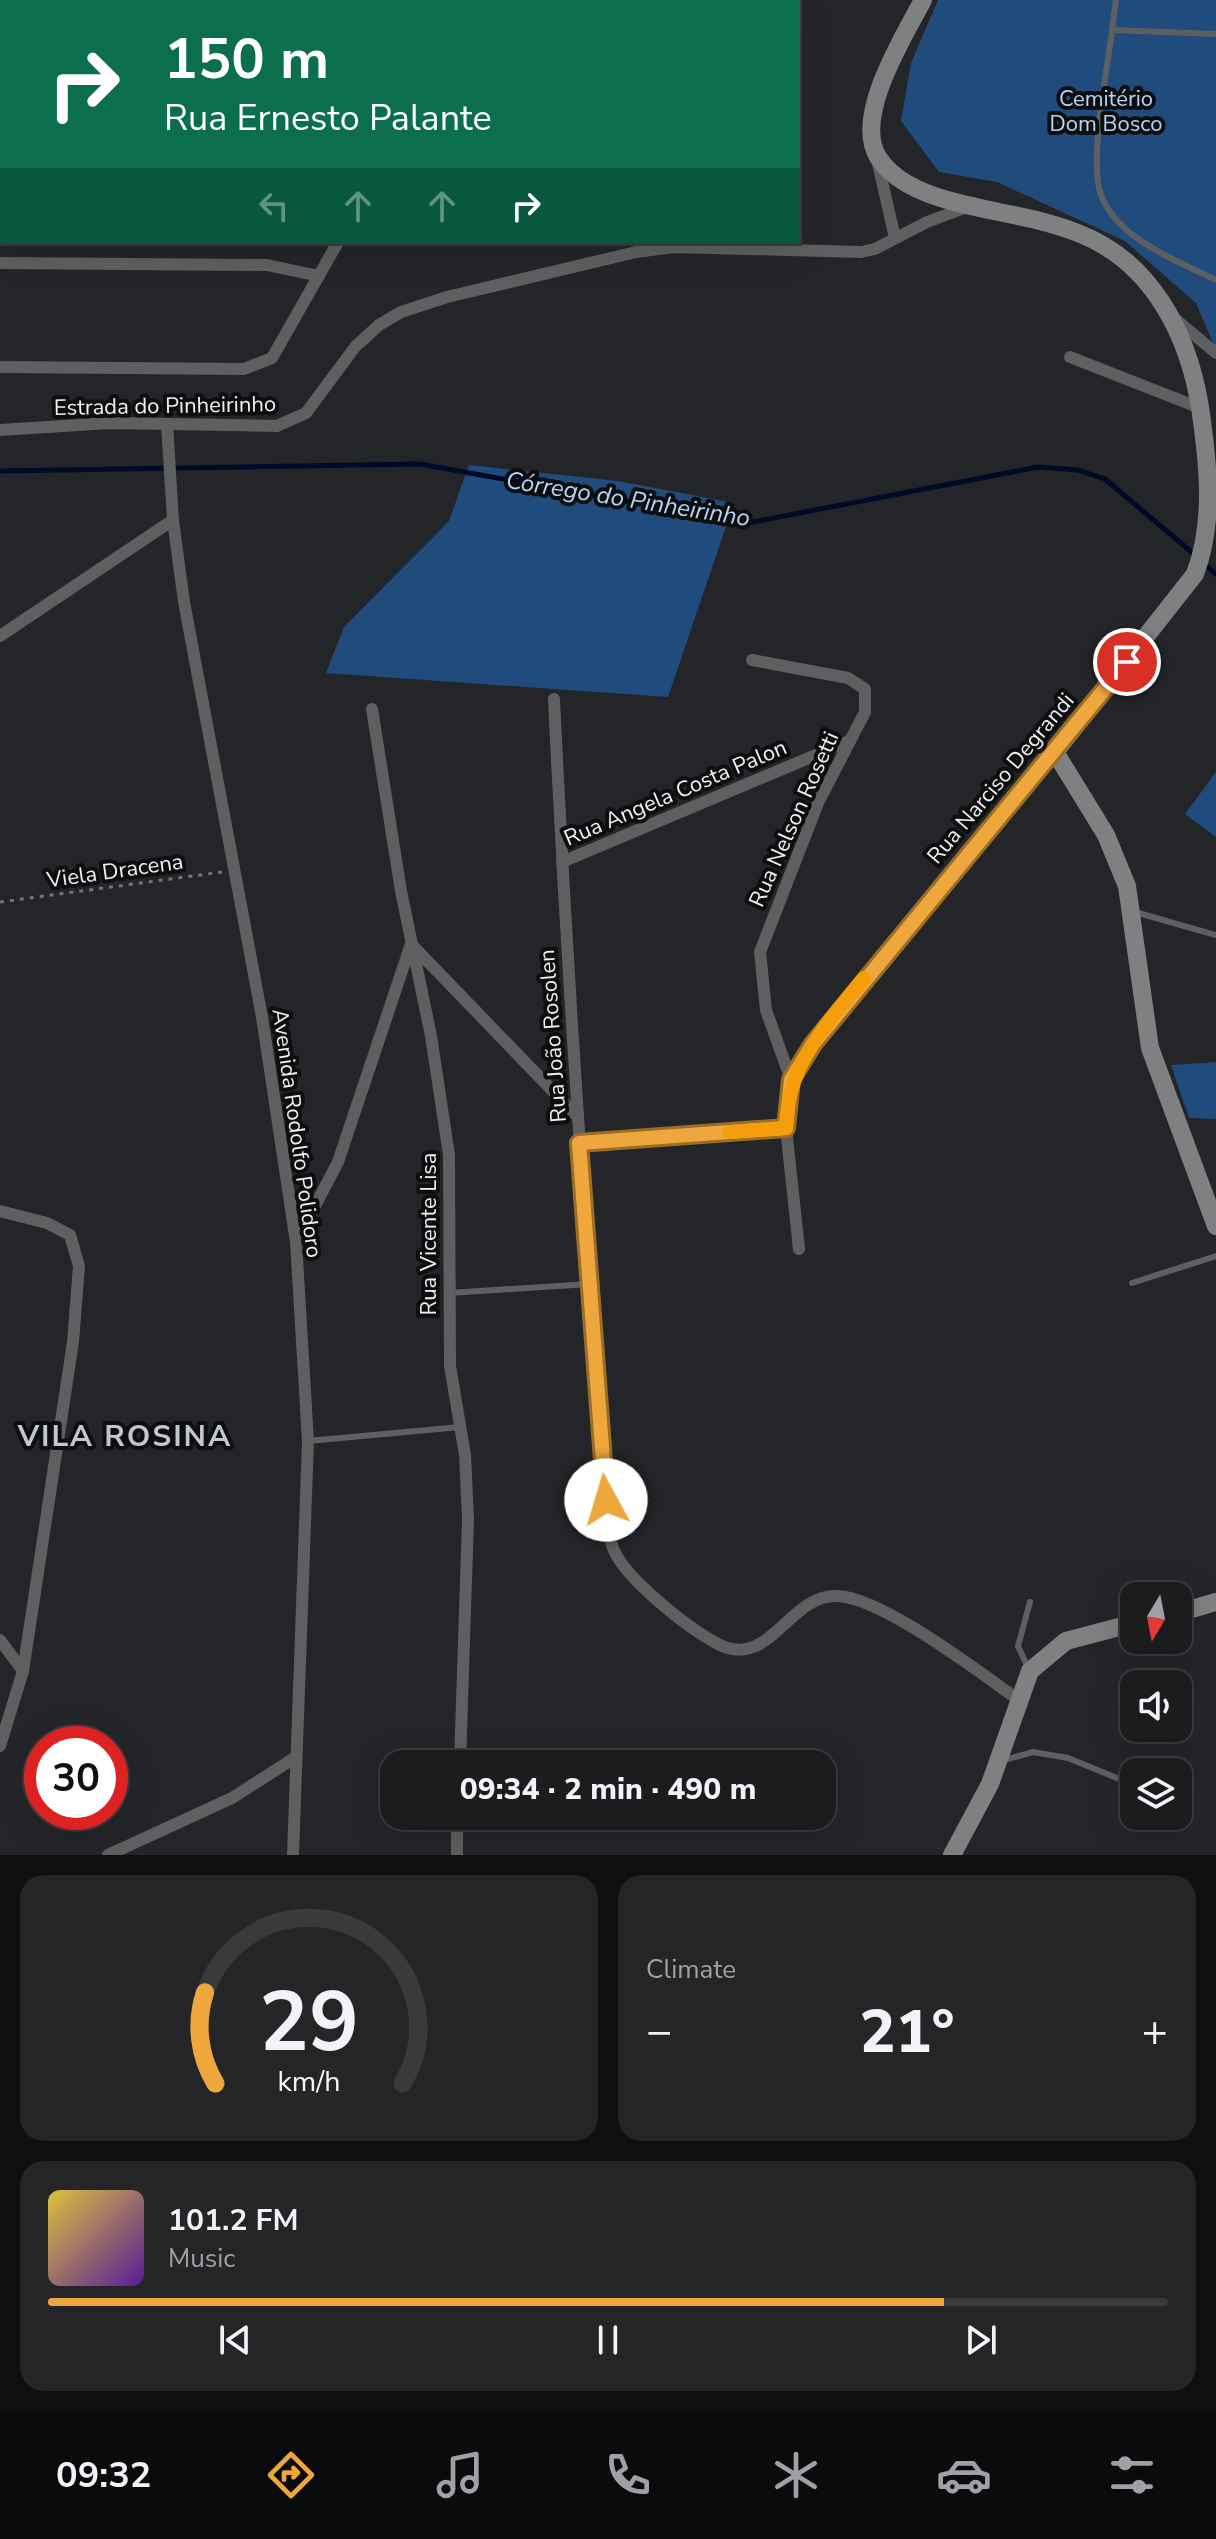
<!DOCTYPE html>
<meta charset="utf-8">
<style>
:root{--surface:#1a1c1e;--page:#232527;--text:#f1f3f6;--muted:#9fa1a4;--line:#383a3c;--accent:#eea73c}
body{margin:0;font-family:"Nunito Sans",sans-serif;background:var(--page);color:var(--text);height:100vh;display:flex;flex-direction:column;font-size:30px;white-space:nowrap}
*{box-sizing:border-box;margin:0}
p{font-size:26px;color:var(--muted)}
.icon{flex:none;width:44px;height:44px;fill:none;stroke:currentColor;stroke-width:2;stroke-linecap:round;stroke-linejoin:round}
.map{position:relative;height:1855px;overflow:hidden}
.drawer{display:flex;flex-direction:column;gap:20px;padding:20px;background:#0e0f10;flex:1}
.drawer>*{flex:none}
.banner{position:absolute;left:0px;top:0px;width:800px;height:244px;box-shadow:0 8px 32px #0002,0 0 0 2px var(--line);background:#0b6e4f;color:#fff;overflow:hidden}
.needle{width:52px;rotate:190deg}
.controls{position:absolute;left:1120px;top:1582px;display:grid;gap:16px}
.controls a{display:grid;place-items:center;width:72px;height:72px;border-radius:16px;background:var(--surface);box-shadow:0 8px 32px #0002,0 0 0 2px var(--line);font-size:40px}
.speed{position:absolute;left:24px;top:1726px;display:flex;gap:16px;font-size:40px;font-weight:700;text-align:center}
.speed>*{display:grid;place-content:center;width:104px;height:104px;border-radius:50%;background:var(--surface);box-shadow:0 8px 32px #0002,0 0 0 2px var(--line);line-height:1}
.speed .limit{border:12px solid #d22;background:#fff;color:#111}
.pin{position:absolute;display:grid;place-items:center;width:68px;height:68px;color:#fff;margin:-34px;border:4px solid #fff;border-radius:50%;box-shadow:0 2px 8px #0007}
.me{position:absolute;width:88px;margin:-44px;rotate:354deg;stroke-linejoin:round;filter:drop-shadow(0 0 6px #0008)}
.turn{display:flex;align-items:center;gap:28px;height:168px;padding:0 32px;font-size:36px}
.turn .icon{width:104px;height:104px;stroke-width:2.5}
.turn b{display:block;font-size:56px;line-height:68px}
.lanes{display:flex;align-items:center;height:76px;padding:0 32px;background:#0003;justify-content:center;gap:40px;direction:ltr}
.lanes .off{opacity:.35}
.big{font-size:60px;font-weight:800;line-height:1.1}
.drawer .widget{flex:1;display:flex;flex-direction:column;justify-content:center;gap:12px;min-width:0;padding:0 28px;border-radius:24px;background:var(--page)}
.drawer .dial{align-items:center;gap:0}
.dial svg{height:208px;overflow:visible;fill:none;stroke:var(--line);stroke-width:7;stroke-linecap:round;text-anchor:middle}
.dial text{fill:var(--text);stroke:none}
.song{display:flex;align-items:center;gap:24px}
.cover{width:96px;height:96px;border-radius:12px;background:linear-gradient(135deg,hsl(50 70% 55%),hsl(270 70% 35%))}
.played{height:8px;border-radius:4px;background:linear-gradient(90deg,var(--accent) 80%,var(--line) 80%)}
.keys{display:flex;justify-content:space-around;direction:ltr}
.heat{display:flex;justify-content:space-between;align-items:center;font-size:44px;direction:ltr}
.drawer .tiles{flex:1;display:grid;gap:20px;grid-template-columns:1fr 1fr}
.widget:last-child{grid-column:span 2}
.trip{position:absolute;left:380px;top:1750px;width:456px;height:80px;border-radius:24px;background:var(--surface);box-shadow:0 8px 32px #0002,0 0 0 2px var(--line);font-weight:800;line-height:80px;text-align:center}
.tab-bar{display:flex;height:128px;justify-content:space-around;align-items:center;background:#0a0b0c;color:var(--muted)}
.tab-bar .icon{width:56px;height:56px}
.tab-bar .active{color:var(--accent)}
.tab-bar b{font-size:36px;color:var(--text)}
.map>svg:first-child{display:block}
</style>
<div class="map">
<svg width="1216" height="1855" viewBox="0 0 1216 1855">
<rect width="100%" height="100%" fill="#232528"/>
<!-- green -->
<g fill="#204c7d">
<polygon points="938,0 1216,0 1216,350 1196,303 1125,241 997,182 939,172 901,121 911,63"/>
<polygon points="469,465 618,481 734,503 668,697 326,673 344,627 449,521"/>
<polygon points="1216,772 1216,837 1185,814"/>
<polygon points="1216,1062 1216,1119 1189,1118 1171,1065"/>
</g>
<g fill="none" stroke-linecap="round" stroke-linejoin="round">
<!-- stream -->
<g stroke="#000926" stroke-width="5">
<polyline points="0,471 420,464 748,523 1038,467 1078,470 1105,479 1195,555"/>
<polyline points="1202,562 1216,574"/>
</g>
<!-- path -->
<polyline stroke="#737577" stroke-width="3" stroke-dasharray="4 6" stroke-linecap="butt" points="0,902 222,872"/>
<!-- service -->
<g stroke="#5e5f61" stroke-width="6">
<polyline points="1116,0 1112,30 1216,34"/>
<path d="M1112,30C1107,73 1091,147 1099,188C1103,206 1117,222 1130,233C1156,253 1187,266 1216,280"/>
<polyline points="1135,912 1216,935"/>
<polyline points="579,1143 786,1128"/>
<polyline points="1132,1283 1216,1256"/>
<polyline points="449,1293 589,1284"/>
<polyline points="308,1441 460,1427"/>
<polyline points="1029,1670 1018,1646 1030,1602"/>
<polyline points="1001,1761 1033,1752 1068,1758 1134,1785"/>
</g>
<!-- minor -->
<g stroke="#5e5f61" stroke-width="12">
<polyline points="377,0 377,2"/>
<polyline points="759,2 759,0"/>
<polyline points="783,2 784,0"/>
<polyline points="0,36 2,36"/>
<polyline points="877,159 895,238"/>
<polyline points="0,168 2,168"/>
<polyline points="0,263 267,265 319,276"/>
<polyline points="1174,318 1216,353"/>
<polyline points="1070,357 1200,408"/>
<polyline points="0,367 244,369 272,358 338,242"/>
<polyline points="167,424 173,520 184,602 262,1017 296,1242 308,1441 293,1855"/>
<polyline points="0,430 110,423 277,426 306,413 355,347 379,325 401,312 447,297 636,252 674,247 861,252 875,249 927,222 970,206"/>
<polyline points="0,636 173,520"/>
<polyline points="752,660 848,678 865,689 865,712 818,803 760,952 766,1010 791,1080"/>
<path d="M554,699C564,908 577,1117 593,1326C597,1385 598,1444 606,1502C608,1517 608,1534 613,1548C624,1578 687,1627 716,1643C770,1673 788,1593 838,1596C883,1598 980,1673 1019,1700"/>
<polyline points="372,709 401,891 431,1036 449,1155 450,1366 465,1455 468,1519 460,1764"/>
<polyline points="562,862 849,741"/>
<polyline points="0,1211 47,1223 70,1235 79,1266 73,1342 23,1671 0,1746"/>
<polyline points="296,1242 338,1162 411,944 577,1116"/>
<polyline points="799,1249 786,1128 788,1097 797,1068 852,993 1055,752"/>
<polyline points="0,1640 23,1671"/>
<polyline points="457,1816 457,1855"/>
<polyline points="108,1855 232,1798 296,1757"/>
</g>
<!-- secondary -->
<g stroke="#7e8082" stroke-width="18">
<path d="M923,0C904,36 853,117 878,157C894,183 927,195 955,202C995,213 1038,217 1078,233C1151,261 1188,333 1200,407C1208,462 1215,521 1195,574L1055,752L1106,835L1127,886L1150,1048L1216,1226"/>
<polyline points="1178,1613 1216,1602"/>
<polyline points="952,1855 990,1784 1030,1671 1066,1641 1134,1623"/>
</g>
</g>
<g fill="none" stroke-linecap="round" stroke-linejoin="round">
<defs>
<polyline id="route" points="606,1500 579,1143 786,1128 791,1080 813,1044 1127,662"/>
</defs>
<!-- route casing -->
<use href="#route" stroke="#9b6d27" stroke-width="20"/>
<!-- route -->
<use href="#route" stroke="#eea73c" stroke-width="14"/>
<!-- slow -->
<path stroke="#f59e0b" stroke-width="14" d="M730,1132L786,1128C787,1064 826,1025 864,978"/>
</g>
<g text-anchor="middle" stroke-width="8" stroke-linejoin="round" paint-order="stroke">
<!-- park labels -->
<g font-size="22" fill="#b7d4f6" stroke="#0d0e0f">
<text x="1106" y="106">Cemitério<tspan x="1106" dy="25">Dom Bosco</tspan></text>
</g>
<!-- street labels -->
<g font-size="22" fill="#eef0f2" stroke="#0d0e0f">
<text transform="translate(165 405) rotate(-1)" y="8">Estrada do Pinheirinho</text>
<text transform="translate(1000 778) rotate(-50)" y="8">Rua Narciso Degrandi</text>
<text transform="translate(675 792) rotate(-23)" y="8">Rua Angela Costa Palon</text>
<text transform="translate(793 819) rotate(-66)" y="8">Rua Nelson Rosetti</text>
<text transform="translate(115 870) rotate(-8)" y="8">Viela Dracena</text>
<text transform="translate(552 1036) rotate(-94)" y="8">Rua João Rosolen</text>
<text transform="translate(298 1133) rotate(82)" y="8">Avenida Rodolfo Polidoro</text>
<text transform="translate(428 1234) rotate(-90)" y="8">Rua Vicente Lisa</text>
</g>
<!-- water labels -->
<g font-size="24" font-style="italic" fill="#b7d4f6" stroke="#0d0e0f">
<text transform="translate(628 499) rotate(9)" y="8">Córrego do Pinheirinho</text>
</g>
<!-- district labels -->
<g font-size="30" font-weight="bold" letter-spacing="2" fill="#c3c6ca" stroke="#0d0e0f">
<text x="125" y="1446">VILA ROSINA</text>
</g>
</g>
</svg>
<div class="controls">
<a><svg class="needle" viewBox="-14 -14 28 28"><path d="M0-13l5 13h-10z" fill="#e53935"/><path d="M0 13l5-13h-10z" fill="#9fa1a4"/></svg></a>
<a><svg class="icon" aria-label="sound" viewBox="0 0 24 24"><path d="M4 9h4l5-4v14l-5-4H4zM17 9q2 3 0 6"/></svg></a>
<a><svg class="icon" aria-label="layers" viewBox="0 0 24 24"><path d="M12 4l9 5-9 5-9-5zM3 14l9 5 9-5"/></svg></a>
</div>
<div class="speed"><div class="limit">30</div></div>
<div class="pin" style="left:1127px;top:662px;background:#d93025"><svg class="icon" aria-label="arrive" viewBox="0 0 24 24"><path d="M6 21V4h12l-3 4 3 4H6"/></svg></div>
<svg class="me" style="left:606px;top:1500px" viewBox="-20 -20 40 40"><circle r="19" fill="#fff"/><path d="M0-13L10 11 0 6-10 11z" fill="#eea73c"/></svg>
<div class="trip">09:34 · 2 min · 490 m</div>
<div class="banner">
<div class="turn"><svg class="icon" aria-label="right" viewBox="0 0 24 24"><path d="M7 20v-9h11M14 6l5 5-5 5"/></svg><div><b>150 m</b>Rua Ernesto Palante</div></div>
<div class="lanes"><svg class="icon off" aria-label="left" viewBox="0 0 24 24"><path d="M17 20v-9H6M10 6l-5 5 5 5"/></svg><svg class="icon off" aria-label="ahead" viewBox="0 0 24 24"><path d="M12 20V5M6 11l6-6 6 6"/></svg><svg class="icon off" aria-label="ahead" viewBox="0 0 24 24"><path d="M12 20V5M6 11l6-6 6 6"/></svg><svg class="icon" aria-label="right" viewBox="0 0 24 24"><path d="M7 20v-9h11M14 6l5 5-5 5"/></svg></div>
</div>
</div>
<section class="drawer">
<div class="tiles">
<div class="widget dial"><svg viewBox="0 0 100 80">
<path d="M14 69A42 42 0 1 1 86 69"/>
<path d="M14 69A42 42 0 0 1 10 34" stroke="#eea73c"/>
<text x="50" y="56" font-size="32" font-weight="700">29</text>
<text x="50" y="72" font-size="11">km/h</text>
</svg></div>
<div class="widget"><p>Climate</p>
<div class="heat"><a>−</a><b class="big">21°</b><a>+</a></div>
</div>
<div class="widget">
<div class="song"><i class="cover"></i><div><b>101.2 FM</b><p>Music</p></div></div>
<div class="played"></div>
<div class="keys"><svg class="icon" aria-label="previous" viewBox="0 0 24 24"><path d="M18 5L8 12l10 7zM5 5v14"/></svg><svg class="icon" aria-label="pause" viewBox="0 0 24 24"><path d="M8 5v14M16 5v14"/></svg><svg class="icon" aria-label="next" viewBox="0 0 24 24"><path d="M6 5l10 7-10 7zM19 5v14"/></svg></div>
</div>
</div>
</section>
<nav class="tab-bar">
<b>09:32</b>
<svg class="icon active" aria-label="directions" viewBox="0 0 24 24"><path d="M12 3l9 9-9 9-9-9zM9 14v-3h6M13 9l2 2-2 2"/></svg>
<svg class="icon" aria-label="music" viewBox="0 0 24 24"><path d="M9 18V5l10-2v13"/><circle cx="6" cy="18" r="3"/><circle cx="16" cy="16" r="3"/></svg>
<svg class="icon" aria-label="phone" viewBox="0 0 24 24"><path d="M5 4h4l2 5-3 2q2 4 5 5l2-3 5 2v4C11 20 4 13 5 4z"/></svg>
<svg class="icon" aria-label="climate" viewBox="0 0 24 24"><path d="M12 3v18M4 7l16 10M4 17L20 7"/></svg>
<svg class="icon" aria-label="car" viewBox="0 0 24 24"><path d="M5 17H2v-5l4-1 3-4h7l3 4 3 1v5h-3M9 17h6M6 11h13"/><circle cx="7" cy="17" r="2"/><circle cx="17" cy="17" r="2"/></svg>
<svg class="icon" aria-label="filters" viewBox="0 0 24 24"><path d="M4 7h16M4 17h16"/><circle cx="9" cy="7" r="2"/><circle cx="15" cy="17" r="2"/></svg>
</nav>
